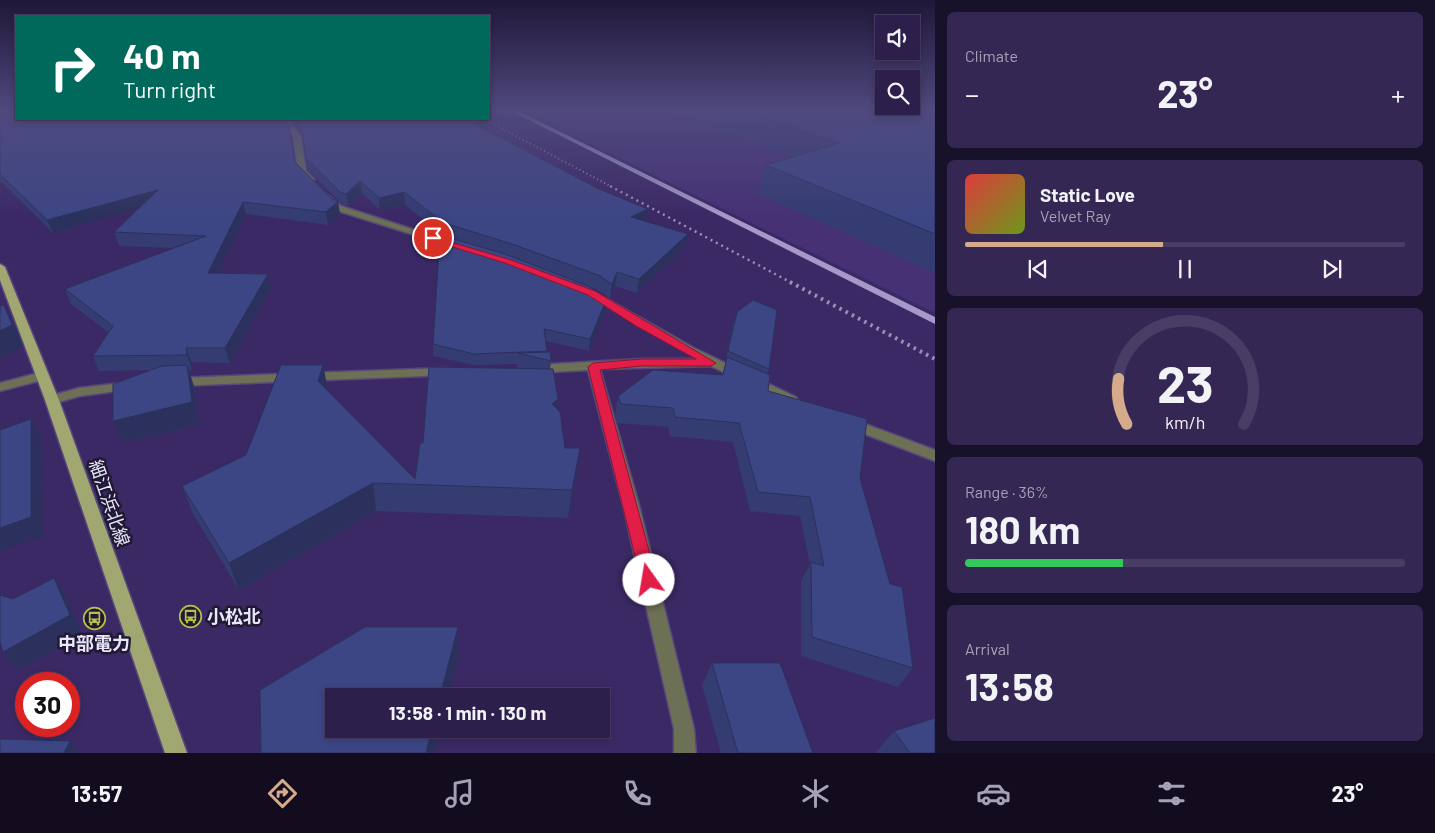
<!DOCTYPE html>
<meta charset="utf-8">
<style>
:root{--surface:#2c1f4c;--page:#342753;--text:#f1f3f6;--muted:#a6a2b5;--line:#483d64;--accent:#d6ab8b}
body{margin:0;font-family:Barlow,"Noto Sans JP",sans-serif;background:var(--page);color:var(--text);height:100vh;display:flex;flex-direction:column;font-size:19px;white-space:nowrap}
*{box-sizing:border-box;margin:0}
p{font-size:16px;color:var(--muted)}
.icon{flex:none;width:28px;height:28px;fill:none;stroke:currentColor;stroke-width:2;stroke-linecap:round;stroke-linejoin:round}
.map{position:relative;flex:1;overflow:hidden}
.panel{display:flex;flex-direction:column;gap:12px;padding:12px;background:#18112a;width:500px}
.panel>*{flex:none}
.banner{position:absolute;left:15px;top:15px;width:475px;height:105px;border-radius:0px;box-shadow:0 2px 8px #0003,0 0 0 1px var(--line);background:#00695c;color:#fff;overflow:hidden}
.tools{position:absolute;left:875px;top:15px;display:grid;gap:10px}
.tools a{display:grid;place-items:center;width:45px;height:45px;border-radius:0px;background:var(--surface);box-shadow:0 2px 8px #0003,0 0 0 1px var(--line);font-size:25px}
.speed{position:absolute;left:15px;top:672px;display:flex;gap:10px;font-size:25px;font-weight:700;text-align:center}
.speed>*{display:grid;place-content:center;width:65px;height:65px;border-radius:50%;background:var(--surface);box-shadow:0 2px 8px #0003,0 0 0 1px var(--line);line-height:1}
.speed .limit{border:8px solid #d22;background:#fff;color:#111}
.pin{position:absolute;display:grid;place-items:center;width:42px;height:42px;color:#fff;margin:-21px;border:2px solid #fff;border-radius:50%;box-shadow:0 1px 5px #0007}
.me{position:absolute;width:55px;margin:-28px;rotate:347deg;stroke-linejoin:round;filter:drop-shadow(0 0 4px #0008)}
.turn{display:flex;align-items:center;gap:18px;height:105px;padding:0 25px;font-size:22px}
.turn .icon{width:65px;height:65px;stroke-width:2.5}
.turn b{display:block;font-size:35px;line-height:42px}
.big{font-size:38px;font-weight:700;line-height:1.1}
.panel .tile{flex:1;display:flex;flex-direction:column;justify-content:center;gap:8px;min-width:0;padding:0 18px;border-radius:8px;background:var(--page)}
.panel .dial{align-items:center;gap:0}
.dial svg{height:130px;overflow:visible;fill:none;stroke:var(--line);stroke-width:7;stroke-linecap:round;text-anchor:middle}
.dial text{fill:var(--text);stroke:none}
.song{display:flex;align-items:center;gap:15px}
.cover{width:60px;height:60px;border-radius:8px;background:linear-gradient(135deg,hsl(0 70% 55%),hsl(80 70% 35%))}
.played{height:5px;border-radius:2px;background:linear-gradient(90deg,var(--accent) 45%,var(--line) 45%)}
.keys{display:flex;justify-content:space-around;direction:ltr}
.heat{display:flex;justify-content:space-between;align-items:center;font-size:28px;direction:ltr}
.charge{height:8px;border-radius:4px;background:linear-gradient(90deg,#34c759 36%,var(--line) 0)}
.trip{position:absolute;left:325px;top:688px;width:285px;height:50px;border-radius:0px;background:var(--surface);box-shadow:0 2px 8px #0003,0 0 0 1px var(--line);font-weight:700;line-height:50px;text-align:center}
.tabs{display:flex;height:80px;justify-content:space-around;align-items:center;background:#120c1e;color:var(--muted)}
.tabs .icon{width:35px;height:35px}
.tabs .on{color:var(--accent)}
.tabs b{font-size:22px;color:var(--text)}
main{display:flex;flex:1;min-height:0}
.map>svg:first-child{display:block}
</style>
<main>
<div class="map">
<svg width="935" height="753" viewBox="0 0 935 753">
<rect width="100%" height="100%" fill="#3b2965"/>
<!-- built -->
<polygon fill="#463175" points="524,111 935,111 935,313"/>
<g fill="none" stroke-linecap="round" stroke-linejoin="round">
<!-- stream -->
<polygon fill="#a499c9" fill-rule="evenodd" points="511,111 518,111 935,317 935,324"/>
<defs>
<g id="minor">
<polygon points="282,119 288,119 301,136 306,171 314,179 314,183 308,183 298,172 293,136"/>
<polygon points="326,194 341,206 461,245 456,248 453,247 335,210 322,197"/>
<polygon points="593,291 694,348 796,397 798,400 791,404 786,403 711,366 600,369 639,505 694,729 696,753 674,753 674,729 623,505 588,370 533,373 527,369 533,365 642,359 698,359 589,296 588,294"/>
<polygon points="446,368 450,369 452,372 450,375 176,386 170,382 176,378"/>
<polygon points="42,372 48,376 46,379 0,391 0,383"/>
<polygon points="129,382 135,386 133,389 80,396 52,404 45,400 47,397 79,388"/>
<polygon points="849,418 935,450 935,461 844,426 842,423 844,420"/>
</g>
<polygon id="major" points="0,264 5,267 59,400 187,753 165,753 45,400 0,280"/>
</defs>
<!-- minor casing -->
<use href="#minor" stroke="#57477d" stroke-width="3"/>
<!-- major casing -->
<use href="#major" stroke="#57477d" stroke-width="3"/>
<!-- minor -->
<use href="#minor" fill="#6c7055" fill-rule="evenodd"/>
<!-- major -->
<use href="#major" fill="#a0a770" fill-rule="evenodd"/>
<!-- rail-far2 -->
<polyline stroke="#9a8fb7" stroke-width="2" stroke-dasharray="1 3" stroke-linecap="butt" points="484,119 612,187"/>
<!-- rail-far1 -->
<polyline stroke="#9a8fb7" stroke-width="2.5" stroke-dasharray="2 4" stroke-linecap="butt" points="610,186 792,283"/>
<!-- rail -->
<polyline stroke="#9a8fb7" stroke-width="4" stroke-dasharray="2.5 4.5" stroke-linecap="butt" points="790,282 935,359"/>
</g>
<!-- wall -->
<g fill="#343c72">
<polygon points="0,111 16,111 295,162 340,214 328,225 246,214 218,273 268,274 271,288 230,363 191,362 192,370 189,370 194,387 199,425 123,443 113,421 149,370 99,371 93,356 108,332 71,304 65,289 174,248 119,246 114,232 138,208 53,233 0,181"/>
<polygon points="677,111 935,111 935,273 758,194 766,165 792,157 677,113"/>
<polygon points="289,119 481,119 484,128 595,188 685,247 637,293 615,286 610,298 596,289 589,287 606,309 589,351 546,341 547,352 551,361 550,369 557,409 565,448 580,448 576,476 568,518 376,511 239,590 193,514 182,486 246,455 323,365 328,391 415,479 423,443 517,368 517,364 474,365 433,356 433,344 444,236 405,205 380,210 362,193 348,206 342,204 308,170 303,136"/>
<polygon points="737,312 769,369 767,374 768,391 860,478 913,668 898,687 801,656 801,581 810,564 800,516 750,511 733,442 670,436 668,427 617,423 615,415 618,396 722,375 726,363 725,362 733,323"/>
<polygon points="712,663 813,753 721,753 702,685"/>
<polygon points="894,731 935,753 877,753 876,752"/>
</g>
<!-- shaded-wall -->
<g fill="#2b315c">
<polygon points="0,111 14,111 16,115 0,122"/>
<polygon points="484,120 484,131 473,123"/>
<polygon points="360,181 362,193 348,206 346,194"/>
<polygon points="158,190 161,202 53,233 47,220"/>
<polygon points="404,192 405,205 380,210 379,198"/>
<polygon points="338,201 340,214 328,225 326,212"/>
<polygon points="243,202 246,214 212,287 208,273"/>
<polygon points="648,209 646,222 631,217"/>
<polygon points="688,234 685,247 637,293 639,279"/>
<polygon points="617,272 615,286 610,298 612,284"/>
<polygon points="268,274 271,288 230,363 225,348"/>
<polygon points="607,298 606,309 589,351 590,339"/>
<polygon points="4,305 15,326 23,346 0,359 0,331"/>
<polygon points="186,348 191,362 192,370 187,355"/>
<polygon points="187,365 194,387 199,425 123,443 113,421"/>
<polygon points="323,365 328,392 318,381"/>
<polygon points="558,399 555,426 552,404"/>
<polygon points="31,419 41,437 43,536 0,551 0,528"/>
<polygon points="580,448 576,476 568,518 572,490"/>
<polygon points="373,483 376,511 239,590 229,563"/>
<polygon points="54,578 66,596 82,634 18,670 3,652"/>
<polygon points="458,627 458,658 449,696 440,696"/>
<polygon points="432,729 441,729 435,753 426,753"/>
<polygon points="70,741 80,753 64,753"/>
</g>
<!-- building -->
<g fill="#3d4684" stroke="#2b315c">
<polygon points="16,111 16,119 285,119 289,126 295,162 332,199 338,201 326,212 243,202 208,273 268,274 225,348 186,348 187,355 93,356 113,326 65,289 206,236 114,232 158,190 47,220 0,174 0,117"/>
<polygon points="746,111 935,111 935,234 766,165 839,143"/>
<polygon points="296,119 481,119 484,120 473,123 595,187 594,187 648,209 631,217 688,234 639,279 617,272 612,284 598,275 512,244 444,223 404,192 379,198 360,181 346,194 340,192 306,158 301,125"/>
<polygon points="440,235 505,254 588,286 607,298 590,339 544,329 547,351 474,354 433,344"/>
<polygon points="753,300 777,310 769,369 728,351 737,312"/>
<polygon points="4,305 12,325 0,331 0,306"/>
<polygon points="550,352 551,361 518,353"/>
<polygon points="727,357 770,375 768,391 867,419 860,478 890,584 902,587 913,668 812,637 811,562 824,566 810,497 758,492 739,423 675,417 673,408 621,404 618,396 653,370 723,375"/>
<polygon points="187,365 192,402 113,421 113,384 162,366"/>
<polygon points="281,365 323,365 318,381 415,479 420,443 423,443 429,367 553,369 558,399 552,404 560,412 565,448 580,448 572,490 373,483 229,563 182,486 246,455"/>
<polygon points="31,419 31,517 0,528 0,430"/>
<polygon points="54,578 70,615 3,652 0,642 0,595 13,599"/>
<polygon points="365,627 458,627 440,696 334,696 334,729 432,729 426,753 261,753 260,690"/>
<polygon points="712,663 780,663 813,753 738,753"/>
<polygon points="935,718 935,753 910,753 894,731"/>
<polygon points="0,739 70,741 64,753 0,753"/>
</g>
<!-- sky -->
<linearGradient id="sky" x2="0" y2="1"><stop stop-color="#201738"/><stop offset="0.51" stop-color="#4f497e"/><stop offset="1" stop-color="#4f497e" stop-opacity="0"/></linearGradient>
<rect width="935" height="216" fill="url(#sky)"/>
<!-- route -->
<polygon fill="#e11d48" stroke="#92132f" points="430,236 511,260 595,291 716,363 711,366 642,366 600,370 657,580 654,584 649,586 643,584 641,580 588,367 593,363 642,359 696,359 636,326 588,295 505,263 430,240"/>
<!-- icons -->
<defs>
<symbol id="bus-ring" viewBox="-11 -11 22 22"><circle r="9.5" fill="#201934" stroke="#b6c149" stroke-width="1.5"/><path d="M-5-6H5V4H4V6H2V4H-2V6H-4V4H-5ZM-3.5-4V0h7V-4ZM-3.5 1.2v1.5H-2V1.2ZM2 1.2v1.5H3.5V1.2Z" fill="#b6c149"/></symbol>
</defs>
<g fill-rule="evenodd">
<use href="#bus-ring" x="178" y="604" width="25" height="25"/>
<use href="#bus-ring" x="82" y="606" width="25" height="25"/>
</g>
<g text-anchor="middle" stroke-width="5" stroke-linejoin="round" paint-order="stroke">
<!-- near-street labels -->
<g font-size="18" fill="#e9e5fb" stroke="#201934">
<text transform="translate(109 503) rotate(71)" y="6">細江浜北線</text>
</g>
<!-- near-poi labels -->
<g font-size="18" font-weight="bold" fill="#e9e5fb" stroke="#201934" text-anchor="start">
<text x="207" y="623">小松北</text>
<text x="94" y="650" text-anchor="middle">中部電力</text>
</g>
</g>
</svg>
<div class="tools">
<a><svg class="icon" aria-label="sound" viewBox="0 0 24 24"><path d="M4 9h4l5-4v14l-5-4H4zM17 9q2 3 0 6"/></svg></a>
<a><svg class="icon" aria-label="search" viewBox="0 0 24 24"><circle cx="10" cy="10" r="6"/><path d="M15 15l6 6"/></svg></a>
</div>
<div class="speed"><div class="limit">30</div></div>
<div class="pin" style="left:433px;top:238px;background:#d93025"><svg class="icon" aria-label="arrive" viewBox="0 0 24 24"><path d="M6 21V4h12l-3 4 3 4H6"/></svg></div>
<svg class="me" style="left:649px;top:580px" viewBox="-20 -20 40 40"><circle r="19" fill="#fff"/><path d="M0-13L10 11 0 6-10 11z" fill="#e11d48"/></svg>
<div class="trip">13:58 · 1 min · 130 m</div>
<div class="banner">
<div class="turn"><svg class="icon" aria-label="right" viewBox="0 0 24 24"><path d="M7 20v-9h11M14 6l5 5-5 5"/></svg><div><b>40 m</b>Turn right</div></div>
</div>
</div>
<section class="panel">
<div class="tile"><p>Climate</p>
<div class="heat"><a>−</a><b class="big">23°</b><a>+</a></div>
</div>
<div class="tile">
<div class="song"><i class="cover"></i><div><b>Static Love</b><p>Velvet Ray</p></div></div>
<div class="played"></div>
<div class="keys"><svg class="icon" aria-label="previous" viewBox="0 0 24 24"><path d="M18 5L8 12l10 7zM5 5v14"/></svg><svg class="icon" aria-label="pause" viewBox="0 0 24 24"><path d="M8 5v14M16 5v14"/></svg><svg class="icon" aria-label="next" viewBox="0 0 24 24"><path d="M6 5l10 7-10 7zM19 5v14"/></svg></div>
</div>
<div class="tile dial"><svg viewBox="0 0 100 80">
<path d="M14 69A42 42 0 1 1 86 69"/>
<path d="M14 69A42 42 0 0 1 9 41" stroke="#d6ab8b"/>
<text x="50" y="56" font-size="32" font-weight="700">23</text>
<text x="50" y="72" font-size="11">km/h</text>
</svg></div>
<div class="tile"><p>Range · 36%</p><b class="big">180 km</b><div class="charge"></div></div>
<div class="tile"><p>Arrival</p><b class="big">13:58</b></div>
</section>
</main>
<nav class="tabs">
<b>13:57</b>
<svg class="icon on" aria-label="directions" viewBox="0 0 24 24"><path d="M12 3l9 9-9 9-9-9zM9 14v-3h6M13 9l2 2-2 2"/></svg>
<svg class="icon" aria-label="music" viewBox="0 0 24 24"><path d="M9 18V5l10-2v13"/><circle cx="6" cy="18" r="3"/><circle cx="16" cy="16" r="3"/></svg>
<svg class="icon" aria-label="phone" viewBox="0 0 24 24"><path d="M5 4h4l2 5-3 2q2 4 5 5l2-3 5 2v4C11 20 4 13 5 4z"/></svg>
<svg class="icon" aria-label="climate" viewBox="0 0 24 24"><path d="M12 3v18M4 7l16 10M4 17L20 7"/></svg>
<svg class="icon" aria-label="car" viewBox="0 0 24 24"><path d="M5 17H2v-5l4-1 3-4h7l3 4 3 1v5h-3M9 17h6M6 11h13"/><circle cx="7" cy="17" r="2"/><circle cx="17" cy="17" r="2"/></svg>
<svg class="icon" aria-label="filters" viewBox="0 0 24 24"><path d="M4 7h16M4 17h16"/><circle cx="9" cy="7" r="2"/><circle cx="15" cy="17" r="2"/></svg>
<b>23°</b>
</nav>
